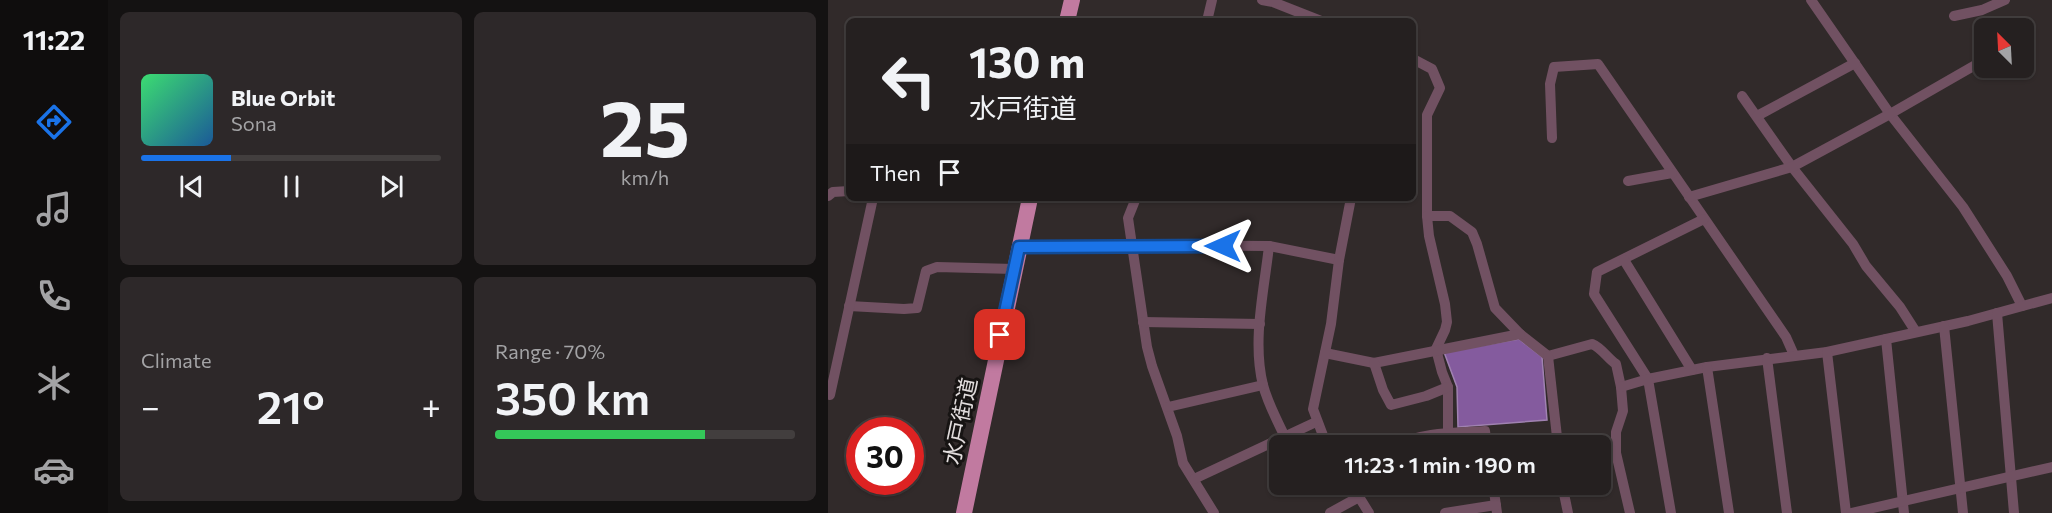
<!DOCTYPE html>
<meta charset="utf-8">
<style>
:root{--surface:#252020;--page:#2d2829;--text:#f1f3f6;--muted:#a3a3a5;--line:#423e3e;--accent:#1a73e8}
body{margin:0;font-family:Commissioner,"Noto Sans JP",sans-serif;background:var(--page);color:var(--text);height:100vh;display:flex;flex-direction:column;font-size:22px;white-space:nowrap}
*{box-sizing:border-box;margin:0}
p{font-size:20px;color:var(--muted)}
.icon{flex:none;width:33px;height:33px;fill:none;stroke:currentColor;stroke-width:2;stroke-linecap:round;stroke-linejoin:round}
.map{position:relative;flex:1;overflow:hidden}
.drawer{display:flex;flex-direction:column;gap:12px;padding:12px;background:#141212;width:720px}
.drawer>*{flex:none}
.hud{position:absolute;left:18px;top:18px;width:570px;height:183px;border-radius:9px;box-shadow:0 2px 4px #0004,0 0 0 2px var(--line);background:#252020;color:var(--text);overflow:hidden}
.needle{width:39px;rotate:336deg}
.tools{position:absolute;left:1146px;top:18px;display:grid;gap:12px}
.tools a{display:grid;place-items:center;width:60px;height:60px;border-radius:9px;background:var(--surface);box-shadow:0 2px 4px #0004,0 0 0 2px var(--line);font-size:30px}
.speed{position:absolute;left:18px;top:417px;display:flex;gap:12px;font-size:30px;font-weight:700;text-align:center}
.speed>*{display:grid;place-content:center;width:78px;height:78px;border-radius:50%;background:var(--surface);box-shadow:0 2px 4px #0004,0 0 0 2px var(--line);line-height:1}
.speed .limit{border:9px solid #d22;background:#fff;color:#111}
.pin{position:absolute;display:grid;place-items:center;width:51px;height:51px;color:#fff;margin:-26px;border-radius:12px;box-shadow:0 3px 9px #0006}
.me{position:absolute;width:66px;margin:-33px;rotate:270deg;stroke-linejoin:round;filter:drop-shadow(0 0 4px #0008)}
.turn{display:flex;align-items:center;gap:21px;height:126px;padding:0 24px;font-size:27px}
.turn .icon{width:78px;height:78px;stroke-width:2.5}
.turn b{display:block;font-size:42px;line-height:51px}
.then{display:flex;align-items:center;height:57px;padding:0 24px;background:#0003;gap:12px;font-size:22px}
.big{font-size:45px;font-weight:600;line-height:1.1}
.drawer .card{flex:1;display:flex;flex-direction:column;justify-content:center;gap:9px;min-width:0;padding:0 21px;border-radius:9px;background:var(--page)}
.drawer .dial{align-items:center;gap:0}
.dial b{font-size:78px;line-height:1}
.song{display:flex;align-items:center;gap:18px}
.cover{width:72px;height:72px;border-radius:9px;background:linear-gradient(135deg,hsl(140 70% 55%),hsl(210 70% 35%))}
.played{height:6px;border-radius:3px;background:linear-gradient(90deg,var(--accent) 30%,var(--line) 30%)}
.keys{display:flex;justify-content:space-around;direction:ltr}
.heat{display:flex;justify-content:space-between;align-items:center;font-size:33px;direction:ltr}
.charge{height:9px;border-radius:4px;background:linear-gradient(90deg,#34c759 70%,var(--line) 0)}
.drawer .tiles{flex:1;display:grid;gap:12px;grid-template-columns:repeat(2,1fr)}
.trip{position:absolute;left:441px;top:435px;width:342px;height:60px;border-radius:9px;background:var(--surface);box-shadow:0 2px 4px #0004,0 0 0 2px var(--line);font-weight:600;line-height:60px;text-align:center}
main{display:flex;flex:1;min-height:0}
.menu{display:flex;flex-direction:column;width:108px;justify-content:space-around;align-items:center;background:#0f0d0d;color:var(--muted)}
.menu .icon{width:42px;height:42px}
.menu .selected{color:var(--accent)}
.menu b{font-size:27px;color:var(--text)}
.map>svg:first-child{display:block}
</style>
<main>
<nav class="menu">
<b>11:22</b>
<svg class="icon selected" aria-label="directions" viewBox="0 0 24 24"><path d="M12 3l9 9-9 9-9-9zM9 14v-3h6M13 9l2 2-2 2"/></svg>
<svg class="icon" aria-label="music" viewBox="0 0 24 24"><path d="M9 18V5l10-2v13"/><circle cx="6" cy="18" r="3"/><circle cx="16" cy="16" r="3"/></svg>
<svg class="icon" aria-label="phone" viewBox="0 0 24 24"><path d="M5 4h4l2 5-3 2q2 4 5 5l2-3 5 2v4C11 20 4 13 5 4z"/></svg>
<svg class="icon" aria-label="climate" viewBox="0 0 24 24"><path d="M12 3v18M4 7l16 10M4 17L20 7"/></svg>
<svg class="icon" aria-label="car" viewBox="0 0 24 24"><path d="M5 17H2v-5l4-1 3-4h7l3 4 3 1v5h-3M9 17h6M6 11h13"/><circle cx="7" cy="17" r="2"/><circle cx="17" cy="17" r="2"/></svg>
</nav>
<section class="drawer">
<div class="tiles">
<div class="card">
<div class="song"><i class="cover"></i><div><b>Blue Orbit</b><p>Sona</p></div></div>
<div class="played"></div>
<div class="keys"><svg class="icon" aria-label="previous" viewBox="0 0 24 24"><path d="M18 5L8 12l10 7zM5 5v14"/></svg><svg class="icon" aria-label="pause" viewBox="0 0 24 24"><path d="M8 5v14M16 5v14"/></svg><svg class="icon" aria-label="next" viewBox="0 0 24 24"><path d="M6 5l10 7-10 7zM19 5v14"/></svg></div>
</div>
<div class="card dial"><b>25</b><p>km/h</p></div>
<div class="card"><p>Climate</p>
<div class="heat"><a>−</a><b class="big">21°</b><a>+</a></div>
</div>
<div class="card"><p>Range · 70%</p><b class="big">350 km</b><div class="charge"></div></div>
</div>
</section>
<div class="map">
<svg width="1224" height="513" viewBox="0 0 1224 513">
<rect width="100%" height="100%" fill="#312a2a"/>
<!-- water -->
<polygon fill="#845b9e" stroke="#a082b1" stroke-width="1.5" points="691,339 714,357 719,420 630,427 629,387 616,352"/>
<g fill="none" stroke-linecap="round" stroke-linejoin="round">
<!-- minor -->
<g stroke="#715162" stroke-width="10">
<polyline points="434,0 445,2 493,21"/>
<polyline points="983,0 1062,114 1135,207 1179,276 1194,306"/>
<polyline points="1126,16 1154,10 1177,0"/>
<polyline points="379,21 384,0"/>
<polyline points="585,59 604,69 612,88 599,115 599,216 601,236 617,304 619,322 617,330 608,349 614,372 620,387 620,434"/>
<polyline points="914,96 964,167 1025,244 1038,266 1072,307 1088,332"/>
<polyline points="929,116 1027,63"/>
<polyline points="724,138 722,84 726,67 770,64 958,337 966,355"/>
<polyline points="800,181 844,173"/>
<polyline points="0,196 5,192 21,191"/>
<polyline points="861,197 964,167 1062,114 1156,60"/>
<polyline points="308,198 300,218 319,347 324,366 349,436 355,463 386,513"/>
<path d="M599,216H622L644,232L649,244L667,308L692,334L720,356L764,344C774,348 779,358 788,364L793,387L795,411L788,432V453L802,513"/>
<polyline points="876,219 769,272 766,294 820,379 879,367 999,352 1140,321 1224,298"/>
<path d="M441,246C436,291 424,341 435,385C440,404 449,420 457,437"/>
<polyline points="191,247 303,245 441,246 511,260"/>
<polyline points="796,260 864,370"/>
<polyline points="21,306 76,309 89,308 98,271 109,267 186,269"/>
<polyline points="1169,313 1186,513"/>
<polyline points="315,322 432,324"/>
<polyline points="1116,326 1135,513"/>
<polyline points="1058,339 1076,513"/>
<polyline points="999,352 1018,513"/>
<polyline points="497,353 546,363 692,334"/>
<polyline points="720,356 730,446"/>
<polyline points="939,358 959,513"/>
<polyline points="546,363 555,390 563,405 598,396 620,387"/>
<polyline points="879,367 901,513"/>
<polyline points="793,387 820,379 843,513"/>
<polyline points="2,395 45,198"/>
<polyline points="340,407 435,385"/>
<polyline points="499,446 485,409 503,324 511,260 523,198"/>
<path d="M567,446C594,432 627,433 657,431L659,446"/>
<polyline points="366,479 488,422"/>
<polyline points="523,484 541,513"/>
<polyline points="665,484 669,513"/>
<polyline points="734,484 740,513"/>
<polyline points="502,513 531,497"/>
<polyline points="617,513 668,505"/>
<polyline points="1023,513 1224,467"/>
</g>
<!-- trunk -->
<g stroke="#c17aa0" stroke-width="16">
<polyline points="239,21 244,0"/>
<polyline points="136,513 202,198"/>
</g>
</g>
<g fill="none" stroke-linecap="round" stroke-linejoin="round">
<defs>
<polyline id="route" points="172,335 191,247 395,246"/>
</defs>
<!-- route casing -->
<use href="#route" stroke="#114b97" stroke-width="15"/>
<!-- route -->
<use href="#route" stroke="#1a73e8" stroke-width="10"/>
</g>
<g text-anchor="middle" stroke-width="6" stroke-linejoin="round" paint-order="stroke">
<!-- street labels -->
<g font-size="22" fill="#e2dddd" stroke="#171413">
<text transform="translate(132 421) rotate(-78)" y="8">水戸街道</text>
</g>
</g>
</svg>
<div class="tools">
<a><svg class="needle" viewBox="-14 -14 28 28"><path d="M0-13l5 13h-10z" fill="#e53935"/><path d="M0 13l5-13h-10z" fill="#a3a3a5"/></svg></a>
</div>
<div class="speed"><div class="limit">30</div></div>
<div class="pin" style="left:172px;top:335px;background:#d93025"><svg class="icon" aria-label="arrive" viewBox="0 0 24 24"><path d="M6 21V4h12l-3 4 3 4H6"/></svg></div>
<svg class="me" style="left:395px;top:246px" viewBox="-20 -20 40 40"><path d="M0-17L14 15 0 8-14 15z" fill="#1a73e8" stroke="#fff" stroke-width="4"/></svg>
<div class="trip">11:23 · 1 min · 190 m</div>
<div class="hud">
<div class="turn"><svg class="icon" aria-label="left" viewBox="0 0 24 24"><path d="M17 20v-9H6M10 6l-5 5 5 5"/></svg><div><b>130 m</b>水戸街道</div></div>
<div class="then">Then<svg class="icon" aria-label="arrive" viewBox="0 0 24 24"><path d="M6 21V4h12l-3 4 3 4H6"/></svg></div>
</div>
</div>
</main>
